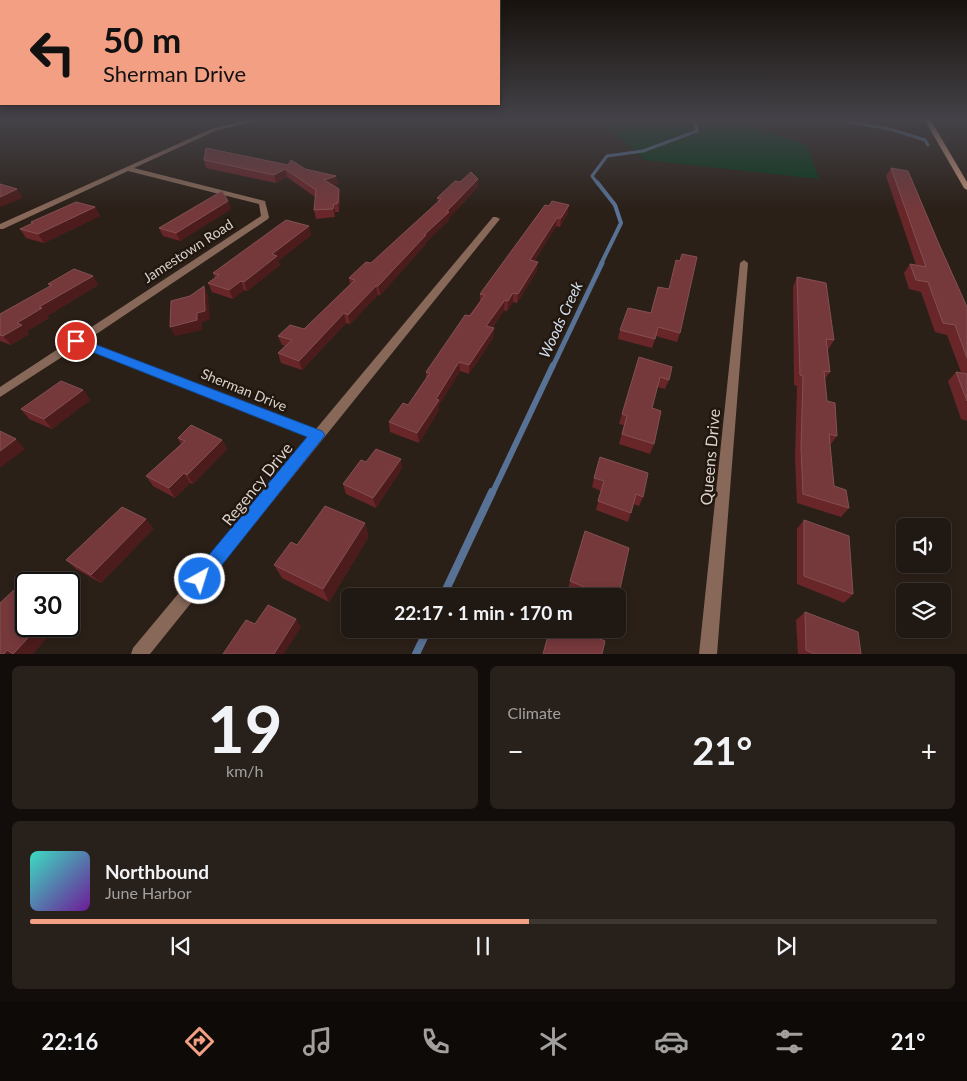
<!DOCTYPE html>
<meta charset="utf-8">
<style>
:root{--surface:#201812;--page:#28211b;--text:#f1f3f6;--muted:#a2a09f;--line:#3d3732;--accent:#f39f83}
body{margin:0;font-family:Lato,sans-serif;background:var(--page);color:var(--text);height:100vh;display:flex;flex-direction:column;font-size:19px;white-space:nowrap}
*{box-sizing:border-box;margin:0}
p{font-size:16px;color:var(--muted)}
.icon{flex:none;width:28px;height:28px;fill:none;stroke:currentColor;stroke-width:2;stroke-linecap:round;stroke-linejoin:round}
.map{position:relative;height:654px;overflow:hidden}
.panel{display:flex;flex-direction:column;gap:12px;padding:12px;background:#120d0a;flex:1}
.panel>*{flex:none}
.hud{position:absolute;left:0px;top:0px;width:500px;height:105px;box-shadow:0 2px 8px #0003,0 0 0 1px var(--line);background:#f39f83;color:#111;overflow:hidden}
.controls{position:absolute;left:896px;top:518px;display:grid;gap:10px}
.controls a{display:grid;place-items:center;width:55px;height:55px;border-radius:8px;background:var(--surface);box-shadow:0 2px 8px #0003,0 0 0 1px var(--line);font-size:25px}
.speed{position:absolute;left:15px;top:572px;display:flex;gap:10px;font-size:25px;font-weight:700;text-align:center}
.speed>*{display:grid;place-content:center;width:65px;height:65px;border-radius:50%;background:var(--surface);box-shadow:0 2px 8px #0003,0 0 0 1px var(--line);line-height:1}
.speed .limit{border:2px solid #111;border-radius:8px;background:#fff;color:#111}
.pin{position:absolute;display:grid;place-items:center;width:42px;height:42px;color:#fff;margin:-21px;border:2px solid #fff;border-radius:50%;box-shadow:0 1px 5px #0007}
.me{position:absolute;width:55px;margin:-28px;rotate:39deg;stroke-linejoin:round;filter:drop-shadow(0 0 4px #0008)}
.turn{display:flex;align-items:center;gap:18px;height:105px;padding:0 20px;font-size:22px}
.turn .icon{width:65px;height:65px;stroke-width:2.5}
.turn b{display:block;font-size:35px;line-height:42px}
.big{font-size:38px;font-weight:700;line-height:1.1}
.panel .card{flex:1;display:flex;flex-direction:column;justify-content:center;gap:8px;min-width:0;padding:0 18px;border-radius:8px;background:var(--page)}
.panel .dial{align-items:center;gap:0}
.dial b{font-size:65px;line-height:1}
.song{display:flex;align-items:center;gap:15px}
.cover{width:60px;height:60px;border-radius:8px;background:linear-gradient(135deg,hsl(170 70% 55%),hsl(280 70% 35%))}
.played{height:5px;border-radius:2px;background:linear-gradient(90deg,var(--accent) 55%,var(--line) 55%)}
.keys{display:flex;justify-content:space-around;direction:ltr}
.heat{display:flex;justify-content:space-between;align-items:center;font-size:28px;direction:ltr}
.panel .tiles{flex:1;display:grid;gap:12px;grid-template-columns:1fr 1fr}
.card:last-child{grid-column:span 2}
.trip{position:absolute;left:341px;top:588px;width:285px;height:50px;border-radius:8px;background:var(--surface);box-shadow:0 2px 8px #0003,0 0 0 1px var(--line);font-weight:700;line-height:50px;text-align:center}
.dock{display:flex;height:80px;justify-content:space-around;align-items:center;background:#0d0a07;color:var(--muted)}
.dock .icon{width:35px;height:35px}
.dock .selected{color:var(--accent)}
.dock b{font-size:22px;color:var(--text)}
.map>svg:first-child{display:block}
</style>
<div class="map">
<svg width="967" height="654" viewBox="0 0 967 654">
<rect width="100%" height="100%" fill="#2b2018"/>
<!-- green -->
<polygon fill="#07391b" points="599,119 742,119 749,126 807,145 819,179 645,160"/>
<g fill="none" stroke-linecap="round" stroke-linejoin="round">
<!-- stream-far4 -->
<g stroke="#587296" stroke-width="3">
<polyline points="845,119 850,122 890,129 925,140 928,145"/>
<polyline points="598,184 592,176 607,156 643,151 697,131 694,119"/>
</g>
<!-- stream-far3 -->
<polyline stroke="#587296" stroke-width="4" points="597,182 615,205 621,223 601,264"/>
<!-- stream-far2 -->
<polyline stroke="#587296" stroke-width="5" points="553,366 602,263"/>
<!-- stream-far1 -->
<polyline stroke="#587296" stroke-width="6" points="492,494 553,365"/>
<!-- stream -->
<g stroke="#587296" stroke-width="8">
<polyline points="443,596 492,492"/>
<polyline points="416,654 428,629"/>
</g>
<!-- street -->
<g fill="#876859" fill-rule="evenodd">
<polygon points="251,119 263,119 215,131 134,168 265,201 269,217 268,219 86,341 316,429 493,217 496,217 500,219 150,654 131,654 133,648 309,437 79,346 0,397 0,387 261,216 259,204 128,171 3,229 0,229 0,224 211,129"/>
<polygon points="744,260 748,263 717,654 699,654 740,263"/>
</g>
<!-- secondary -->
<polygon fill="#c19077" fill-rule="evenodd" points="924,119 930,119 967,182 967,190 964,188"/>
</g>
<!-- wall -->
<g fill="#682629">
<polygon points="204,160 305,169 336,176 338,184 333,186 339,189 340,198 339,212 335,212 335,217 316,219 314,210 315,197 287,177 276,183 206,168"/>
<polygon points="891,168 938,242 967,307 967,421 961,419 948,381 956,372 961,372 947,335 935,332 921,292 909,289 904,273 910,264 916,265 886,176"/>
<polygon points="478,179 478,187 449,218 449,220 426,242 426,244 380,295 378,295 350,324 346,323 302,370 281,363 278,353 285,346 282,345 278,336 304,329 350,284 349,278 371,263 438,202 437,198 460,182"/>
<polygon points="545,205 568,213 560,227 556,226 534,262 537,271 517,303 513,302 507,311 504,310 492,328 494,328 493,338 469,374 460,371 439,405 439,410 419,443 390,432 389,422 408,405 426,378 426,372 480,301 480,294"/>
<polygon points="95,207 100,216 44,243 26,238 20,229 31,224 31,222"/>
<polygon points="231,209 180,241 163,236 159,228"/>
<polygon points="309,226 311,235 278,261 280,265 247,291 244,290 233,299 212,292 208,283 215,278 213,273"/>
<polygon points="93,276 98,285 47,316 49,318 27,331 29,334 11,345 0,341 0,314 50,286 48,284"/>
<polygon points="797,277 834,340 828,350 830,372 825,379 827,401 837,436 830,445 834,486 849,508 841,517 797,503 795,458 797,386 794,385 793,287"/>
<polygon points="651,313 680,333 677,342 656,336 652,348 618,339 620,330"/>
<polygon points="639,357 669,380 665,389 658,387 652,408 654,444 650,454 619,444 624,425 619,424"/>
<polygon points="83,390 90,400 52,429 29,419 21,409"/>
<polygon points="178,438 222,440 227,449 193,484 190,483 175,498 153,486 146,476 181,444"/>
<polygon points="366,462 402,468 376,508 346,494 343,484"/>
<polygon points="594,478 643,497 639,506 633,504 628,522 596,510 601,491 592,487"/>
<polygon points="146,519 153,529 101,583 76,569 66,560"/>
<polygon points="804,520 853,594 844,603 797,584 797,529"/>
<polygon points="369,536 329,602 282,578 274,565 297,545"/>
<polygon points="570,581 618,596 583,596 568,590"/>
<polygon points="805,612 861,654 798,654 796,620"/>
</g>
<!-- shaded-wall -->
<g fill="#4b1c1b">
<polygon points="285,169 287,177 276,183 274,175"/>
<polygon points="336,176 338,184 326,189 324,180"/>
<polygon points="478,179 478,187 449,218 449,220 426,242 426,244 380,295 378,286 424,235"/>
<polygon points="17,189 23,198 0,207 0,197"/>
<polygon points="339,189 340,198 339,212 338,203"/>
<polygon points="228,201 231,209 180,241 176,233"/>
<polygon points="334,204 335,212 335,217 333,209"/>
<polygon points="569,205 568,213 560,227 561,218"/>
<polygon points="95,207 100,216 44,243 38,234"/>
<polygon points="557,218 556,226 529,270 530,260"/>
<polygon points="309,226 311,235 278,261 280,265 247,291 244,282 272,254"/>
<polygon points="538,262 537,271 517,303 518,294"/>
<polygon points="93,276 98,285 47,316 49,318 27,331 29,334 11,345 3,336 17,323 39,307"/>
<polygon points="241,281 244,290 233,299 229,290"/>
<polygon points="204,286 208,295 210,320 202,322 202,330 175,336 170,327"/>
<polygon points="376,286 378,295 350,324 348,315"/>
<polygon points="513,293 513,302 507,311 508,301"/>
<polygon points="505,300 504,310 486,336 486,326"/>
<polygon points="344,313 346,323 302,370 299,361"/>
<polygon points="494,328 493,338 469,374 469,365"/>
<polygon points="459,362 460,371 439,405 439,410 419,443 417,433 436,399"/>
<polygon points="83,390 90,400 52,429 44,419"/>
<polygon points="16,439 25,449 0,468 0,451"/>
<polygon points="222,440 227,449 193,484 187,475"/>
<polygon points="401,459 402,468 376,508 373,498"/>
<polygon points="184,473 190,483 175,498 169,488"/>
<polygon points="146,519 153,529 101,583 91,575"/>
<polygon points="365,523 369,536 329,602 323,589"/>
<polygon points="296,619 301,627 284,654 274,654"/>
<polygon points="39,626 58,626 33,654 4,654 7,650"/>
</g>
<!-- building -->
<g fill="#75383b" stroke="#845052">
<polygon points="206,148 288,165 291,160 305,169 336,176 324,180 339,189 338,203 334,204 333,209 314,210 316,190 285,169 274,175 204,160"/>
<polygon points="891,168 908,171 938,242 967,307 967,358 955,325 943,323 928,282 916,280 910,264 926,267"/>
<polygon points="471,172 478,179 447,211 449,212 424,235 426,235 378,286 376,286 348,315 344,313 299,361 278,353 292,340 278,336 290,325 304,329 355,280 349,278 366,262 371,263 441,199 437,198 455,181 460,182"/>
<polygon points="0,184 17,189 0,197"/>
<polygon points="222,191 228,201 176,233 159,228"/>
<polygon points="552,201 569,205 561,218 557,218 530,260 538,262 518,294 513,293 508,301 505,300 486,326 494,328 469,365 459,362 436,399 439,400 417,433 389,422 403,403 408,405 430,373 426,372 459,324 465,315 470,316 485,295 480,294 545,205 549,206"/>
<polygon points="76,202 95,207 38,234 20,229 33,223 31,222"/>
<polygon points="286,220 309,226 272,254 277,256 244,282 241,281 229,290 208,283 219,275 213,273"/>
<polygon points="682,254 697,257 680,333 658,327 655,339 620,330 628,308 651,313 658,287 669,289 676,260 680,261"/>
<polygon points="74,269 93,276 39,307 42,308 17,323 22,325 3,336 0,335 0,314 52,285 48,284"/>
<polygon points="797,277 826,283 834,340 826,339 830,372 824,371 827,401 835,403 837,436 829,434 834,486 846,490 849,508 803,494 801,448 803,376 800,375"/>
<polygon points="204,286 205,311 197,313 197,320 170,327 171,301 190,296"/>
<polygon points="639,357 672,367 669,380 660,377 652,408 661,411 654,444 622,434 627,416 622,414"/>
<polygon points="956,372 967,374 967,401"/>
<polygon points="61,381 83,390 44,419 21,409"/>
<polygon points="191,425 222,440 187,475 184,473 169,488 146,476 185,441 178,438"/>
<polygon points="0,431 16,439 0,451"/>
<polygon points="376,449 401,459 373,498 343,484 361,460 366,462"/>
<polygon points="600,457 648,473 643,497 636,494 631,513 598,501 604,481 594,478"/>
<polygon points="325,506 365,523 323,589 274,565 291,542 297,545"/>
<polygon points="122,507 146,519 91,575 66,560"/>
<polygon points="804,520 849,536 853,594 804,576"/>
<polygon points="585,531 629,548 618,598 618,596 606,596 570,581"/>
<polygon points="14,590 26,598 26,626 39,626 13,654 7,650 4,654 0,654 0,603"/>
<polygon points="268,605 296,619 274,654 223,654 246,620 255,624"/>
<polygon points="805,612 858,632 861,654 814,654 806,650"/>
<polygon points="550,629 576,629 605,641 602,654 543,654"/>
</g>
<!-- sky -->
<linearGradient id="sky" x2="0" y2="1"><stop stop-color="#18120d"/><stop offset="0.57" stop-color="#444248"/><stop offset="1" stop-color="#444248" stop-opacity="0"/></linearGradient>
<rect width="967" height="210" fill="url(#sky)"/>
<!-- route -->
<polygon fill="#1a73e8" stroke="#114b97" points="76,337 322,431 325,435 322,439 206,585 200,588 194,585 191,579 194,573 307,437 72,344 71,341"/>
<g text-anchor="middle" stroke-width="5" stroke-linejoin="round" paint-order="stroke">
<!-- street labels -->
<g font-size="14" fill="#d9d2cc" stroke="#21170f">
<text transform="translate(188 251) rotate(-33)" y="5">Jamestown Road</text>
<text transform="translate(244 390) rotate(22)" y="5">Sherman Drive</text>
</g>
<!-- water labels -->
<g font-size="15" font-style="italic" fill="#d6e2f2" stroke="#21170f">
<text transform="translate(561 320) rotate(-65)" y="5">Woods Creek</text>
</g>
<!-- near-street labels -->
<g font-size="16" fill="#d9d2cc" stroke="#21170f">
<text transform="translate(710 457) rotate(-85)" y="6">Queens Drive</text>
<text transform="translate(257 484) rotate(-51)" y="6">Regency Drive</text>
</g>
</g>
</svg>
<div class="controls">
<a><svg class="icon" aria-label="sound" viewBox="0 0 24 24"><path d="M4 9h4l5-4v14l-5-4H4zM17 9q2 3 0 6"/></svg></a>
<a><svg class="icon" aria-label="layers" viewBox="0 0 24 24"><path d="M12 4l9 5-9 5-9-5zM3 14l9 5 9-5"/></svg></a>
</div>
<div class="speed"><div class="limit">30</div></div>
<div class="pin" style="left:76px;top:341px;background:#d93025"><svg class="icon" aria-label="arrive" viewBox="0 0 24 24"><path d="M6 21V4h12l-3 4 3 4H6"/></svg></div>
<svg class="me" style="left:200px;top:579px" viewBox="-20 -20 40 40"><circle r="17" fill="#1a73e8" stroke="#fff" stroke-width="3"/><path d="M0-11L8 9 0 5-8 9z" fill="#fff"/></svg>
<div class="trip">22:17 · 1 min · 170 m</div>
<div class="hud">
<div class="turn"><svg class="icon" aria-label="left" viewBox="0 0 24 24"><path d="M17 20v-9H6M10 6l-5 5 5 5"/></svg><div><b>50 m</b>Sherman Drive</div></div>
</div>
</div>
<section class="panel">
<div class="tiles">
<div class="card dial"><b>19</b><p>km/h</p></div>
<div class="card"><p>Climate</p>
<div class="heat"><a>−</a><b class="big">21°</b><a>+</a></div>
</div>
<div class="card">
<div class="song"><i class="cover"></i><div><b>Northbound</b><p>June Harbor</p></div></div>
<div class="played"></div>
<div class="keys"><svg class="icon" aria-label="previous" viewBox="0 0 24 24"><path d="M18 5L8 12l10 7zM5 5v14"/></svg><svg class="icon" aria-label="pause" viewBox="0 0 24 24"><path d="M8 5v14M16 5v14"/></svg><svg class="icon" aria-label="next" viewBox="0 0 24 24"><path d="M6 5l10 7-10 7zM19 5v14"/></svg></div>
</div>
</div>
</section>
<nav class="dock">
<b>22:16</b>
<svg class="icon selected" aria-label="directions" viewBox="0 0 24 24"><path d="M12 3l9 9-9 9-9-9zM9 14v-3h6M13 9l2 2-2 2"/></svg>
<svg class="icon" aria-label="music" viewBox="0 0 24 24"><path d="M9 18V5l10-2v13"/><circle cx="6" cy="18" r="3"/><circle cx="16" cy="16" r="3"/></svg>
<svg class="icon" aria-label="phone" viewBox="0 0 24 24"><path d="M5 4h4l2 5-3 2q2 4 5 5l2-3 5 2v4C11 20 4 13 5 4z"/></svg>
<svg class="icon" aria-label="climate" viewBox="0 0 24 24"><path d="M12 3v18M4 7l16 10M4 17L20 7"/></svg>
<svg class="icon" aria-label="car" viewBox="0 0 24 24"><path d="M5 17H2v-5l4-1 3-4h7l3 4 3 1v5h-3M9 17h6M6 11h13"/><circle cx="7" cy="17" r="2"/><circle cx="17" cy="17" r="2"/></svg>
<svg class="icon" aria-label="filters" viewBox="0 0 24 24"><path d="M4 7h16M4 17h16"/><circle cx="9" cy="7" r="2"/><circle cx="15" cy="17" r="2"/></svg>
<b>21°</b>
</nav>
